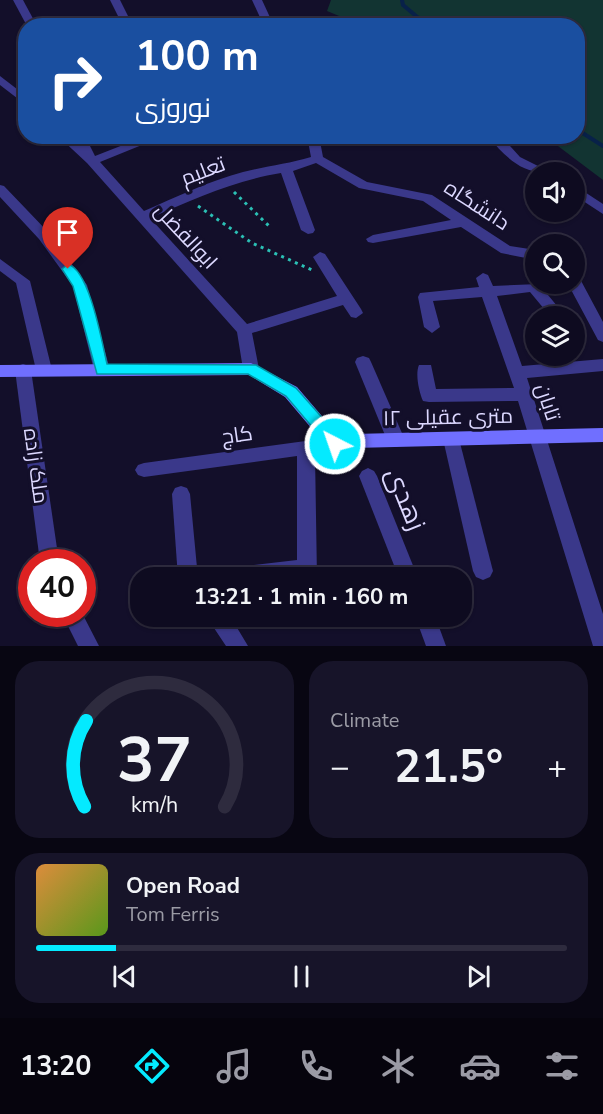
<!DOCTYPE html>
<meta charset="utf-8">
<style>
:root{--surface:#0e0b20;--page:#171429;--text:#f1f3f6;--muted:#9b9ba5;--line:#2e2b3e;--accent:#04eaff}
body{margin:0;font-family:"Nunito Sans",Cairo,sans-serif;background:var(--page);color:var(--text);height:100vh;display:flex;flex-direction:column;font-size:22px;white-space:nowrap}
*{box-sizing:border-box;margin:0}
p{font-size:20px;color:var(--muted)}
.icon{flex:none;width:33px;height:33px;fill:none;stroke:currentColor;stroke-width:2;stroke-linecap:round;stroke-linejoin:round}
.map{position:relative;height:646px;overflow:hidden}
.sheet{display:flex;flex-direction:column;gap:15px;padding:15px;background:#080612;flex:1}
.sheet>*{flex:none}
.top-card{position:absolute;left:18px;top:18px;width:567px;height:126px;border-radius:24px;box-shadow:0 2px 4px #0004,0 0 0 2px var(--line);background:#1a4fa0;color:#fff;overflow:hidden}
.controls{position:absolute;left:525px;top:162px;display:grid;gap:12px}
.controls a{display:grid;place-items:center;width:60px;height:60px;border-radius:50%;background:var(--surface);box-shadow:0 2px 4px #0004,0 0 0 2px var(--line);font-size:30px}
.speed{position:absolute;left:18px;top:549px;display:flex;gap:12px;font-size:30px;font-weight:700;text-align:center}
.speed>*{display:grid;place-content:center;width:78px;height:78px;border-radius:50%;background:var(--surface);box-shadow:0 2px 4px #0004,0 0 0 2px var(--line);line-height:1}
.speed .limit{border:9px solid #d22;background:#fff;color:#111}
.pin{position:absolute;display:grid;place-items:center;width:51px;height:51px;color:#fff;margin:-62px -26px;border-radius:50% 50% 50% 0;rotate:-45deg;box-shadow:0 0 6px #0007}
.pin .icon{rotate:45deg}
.me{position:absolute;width:66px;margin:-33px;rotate:319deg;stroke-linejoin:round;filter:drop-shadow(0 0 4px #0008)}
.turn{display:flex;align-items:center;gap:21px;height:126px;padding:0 18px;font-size:27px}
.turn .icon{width:78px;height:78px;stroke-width:2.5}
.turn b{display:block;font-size:42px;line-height:51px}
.big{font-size:45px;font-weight:700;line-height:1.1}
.sheet .tile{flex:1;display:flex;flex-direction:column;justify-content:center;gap:9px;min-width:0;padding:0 21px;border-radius:24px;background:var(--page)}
.sheet .dial{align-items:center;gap:0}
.dial svg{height:156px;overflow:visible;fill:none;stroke:var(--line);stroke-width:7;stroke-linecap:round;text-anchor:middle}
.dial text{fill:var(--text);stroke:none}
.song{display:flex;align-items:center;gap:18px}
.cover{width:72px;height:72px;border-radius:9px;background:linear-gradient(135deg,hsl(30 70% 55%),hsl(90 70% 35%))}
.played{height:6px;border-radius:3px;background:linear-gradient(90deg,var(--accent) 15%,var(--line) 15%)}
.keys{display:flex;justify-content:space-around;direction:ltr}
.heat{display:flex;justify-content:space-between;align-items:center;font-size:33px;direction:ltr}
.sheet .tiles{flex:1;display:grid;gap:15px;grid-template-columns:1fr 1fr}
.tile:last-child{grid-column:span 2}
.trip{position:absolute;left:130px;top:567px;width:342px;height:60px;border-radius:24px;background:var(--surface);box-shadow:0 2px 4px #0004,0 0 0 2px var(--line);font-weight:700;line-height:60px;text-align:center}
.dock{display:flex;height:96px;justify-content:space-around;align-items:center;background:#06040d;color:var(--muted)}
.dock .icon{width:42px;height:42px}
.dock .active{color:var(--accent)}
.dock b{font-size:27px;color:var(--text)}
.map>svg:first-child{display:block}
</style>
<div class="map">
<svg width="603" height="646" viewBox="0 0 603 646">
<rect width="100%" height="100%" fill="#130f2a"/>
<!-- green -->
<polygon fill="#123432" points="331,0 603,0 603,180 546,137 578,136 578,26 361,25 327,11"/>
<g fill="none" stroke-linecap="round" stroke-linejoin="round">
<!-- stream -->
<g stroke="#082149" stroke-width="4">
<polyline points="402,0 403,5 428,26"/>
<polyline points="578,130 603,146"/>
</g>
<!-- path -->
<g stroke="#2bc0b5" stroke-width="3" stroke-dasharray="3 4.5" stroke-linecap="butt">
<polyline points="234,192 269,226"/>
<polyline points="198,206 252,243 312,270"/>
</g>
<!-- street -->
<g fill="#3a388a" fill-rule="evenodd">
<polygon points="13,0 23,0 37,26 27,26"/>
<polygon points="110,0 120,0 133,26 123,26"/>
<polygon points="252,0 262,0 274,26 264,26"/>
<polygon points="0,76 26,96 26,105 0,85"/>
<path d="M58,136H72L75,139L73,136H85L95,156L146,136H164L100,162L144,211C176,197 209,181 243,172C266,166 288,164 311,157L307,136H319L323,157L367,182L432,195L510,246L536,250V260L501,253L461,227L373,243L368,242L366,239L373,235L451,220L423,201L359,188L316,163L293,171L315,230L313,233L308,234L301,230L281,173C232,181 195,199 150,218L247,324L337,296L313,257L320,252L325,254L361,309L363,313L356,318L351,317L343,305L252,333L259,369L257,373H245L243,369L237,332L87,163Z"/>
<path d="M488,136H501L520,157L550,172C523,175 505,157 488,136Z"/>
<polygon points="0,185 4,186 49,233 87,285 110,370 108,374 96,374 94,370 73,286 39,239 0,197"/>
<polygon points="574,185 603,204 603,214 574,195"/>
<polygon points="0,259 30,281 52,370 50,374 38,374 36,370 16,283 0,271"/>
<path d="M483,273L488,275L493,286L539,284L562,312L560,316H550L530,292L497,296L522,366L603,359V371L527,378L603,614V646H593L518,401L429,402L423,401C419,392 415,374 419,365H431L436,389L514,388L482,297L433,301L440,327L432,333L424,327L418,297L420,293L479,287L476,278Z"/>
<polygon points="574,276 579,277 603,322 603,342 598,340 568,284 574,284"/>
<polygon points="363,356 369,358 371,362 405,440 402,445 396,447 390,445 387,440 355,362 357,358"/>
<polygon points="23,364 29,366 31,370 59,562 40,562 15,370 17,366"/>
<polygon points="451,432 457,434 459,439 493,571 490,577 483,580 476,577 473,571 443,439 445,434"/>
<polygon points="335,437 341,439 344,444 341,449 315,454 317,578 210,578 212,572 219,569 297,560 297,456 144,477 138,475 135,470 138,465 144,463"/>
<polygon points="368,468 374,471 377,476 418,578 399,578 359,476 362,471"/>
<polygon points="181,486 187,488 190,494 198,578 178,578 172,494 175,488"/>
<polygon points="82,613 99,646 78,646 62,614"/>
<polygon points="193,616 230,616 248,646 226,646 214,628 196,623"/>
<polygon points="415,616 435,616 446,646 426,646"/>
</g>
<!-- secondary -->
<polygon fill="#706fff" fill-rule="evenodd" points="251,363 297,387 339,436 353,434 603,428 603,442 353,448 335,451 329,449 285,397 249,375 0,377 0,365"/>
</g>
<!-- route -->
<path fill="#04eaff" stroke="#0398a6" stroke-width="1.5" d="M68,264C90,271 102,343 107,364L256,365L296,388L341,439L343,444L341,448H330L286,396L248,374H97L73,286L62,269Z"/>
<g text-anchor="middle" stroke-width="6" stroke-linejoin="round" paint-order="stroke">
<!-- street labels -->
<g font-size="21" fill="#dcd8ff" stroke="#130f2a">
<text transform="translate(203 171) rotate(-21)" y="7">تعلیم</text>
<text transform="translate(477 205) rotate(33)" y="7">دانشگاه</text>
<text transform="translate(186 236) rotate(47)" y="7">ابوالفضل</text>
<text transform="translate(548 402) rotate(72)" y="7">تابان</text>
<text transform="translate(448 417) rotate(-1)" y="7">۱۲ متری عقیلی</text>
<text transform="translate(237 435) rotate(-8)" y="7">کاج</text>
<text transform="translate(36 466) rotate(82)" y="7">ملک زاده</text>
</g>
<!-- near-street labels -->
<g font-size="26" fill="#dcd8ff" stroke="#130f2a">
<text transform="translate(406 499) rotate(68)" y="9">زهدی</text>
</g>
</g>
</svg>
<div class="controls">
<a><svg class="icon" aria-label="sound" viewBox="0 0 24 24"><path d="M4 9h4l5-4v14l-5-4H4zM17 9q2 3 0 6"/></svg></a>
<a><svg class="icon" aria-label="search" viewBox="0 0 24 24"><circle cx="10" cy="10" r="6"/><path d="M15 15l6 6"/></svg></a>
<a><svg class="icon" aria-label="layers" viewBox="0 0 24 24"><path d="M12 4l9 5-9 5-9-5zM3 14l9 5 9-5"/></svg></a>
</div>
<div class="speed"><div class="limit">40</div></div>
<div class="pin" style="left:68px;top:269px;background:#d93025"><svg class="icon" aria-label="arrive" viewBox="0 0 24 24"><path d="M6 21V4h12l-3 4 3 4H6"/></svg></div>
<svg class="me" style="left:335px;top:444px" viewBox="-20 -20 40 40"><circle r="17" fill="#04eaff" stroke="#fff" stroke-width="3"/><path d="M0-11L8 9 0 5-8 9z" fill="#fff"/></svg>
<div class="trip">13:21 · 1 min · 160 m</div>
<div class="top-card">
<div class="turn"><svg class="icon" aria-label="right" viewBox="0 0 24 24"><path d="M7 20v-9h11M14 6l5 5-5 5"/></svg><div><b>100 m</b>نوروزی</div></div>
</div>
</div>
<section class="sheet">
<div class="tiles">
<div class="tile dial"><svg viewBox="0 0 100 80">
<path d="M14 69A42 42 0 1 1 86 69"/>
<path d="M14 69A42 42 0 0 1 15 25" stroke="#04eaff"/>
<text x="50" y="56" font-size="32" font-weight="700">37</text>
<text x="50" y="72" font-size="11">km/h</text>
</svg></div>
<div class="tile"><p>Climate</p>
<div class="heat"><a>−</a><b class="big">21.5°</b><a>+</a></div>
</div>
<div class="tile">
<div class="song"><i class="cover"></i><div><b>Open Road</b><p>Tom Ferris</p></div></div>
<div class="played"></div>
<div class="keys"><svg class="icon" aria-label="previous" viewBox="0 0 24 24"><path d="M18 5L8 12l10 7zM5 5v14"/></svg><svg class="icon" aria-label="pause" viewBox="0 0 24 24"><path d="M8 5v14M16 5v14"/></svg><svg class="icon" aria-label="next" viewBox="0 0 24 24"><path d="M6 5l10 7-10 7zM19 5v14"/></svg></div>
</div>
</div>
</section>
<nav class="dock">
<b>13:20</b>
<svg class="icon active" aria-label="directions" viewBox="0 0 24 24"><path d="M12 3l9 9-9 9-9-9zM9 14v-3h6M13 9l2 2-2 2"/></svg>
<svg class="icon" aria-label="music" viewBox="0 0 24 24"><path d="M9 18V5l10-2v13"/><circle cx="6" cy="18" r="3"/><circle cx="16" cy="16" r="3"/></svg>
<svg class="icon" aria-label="phone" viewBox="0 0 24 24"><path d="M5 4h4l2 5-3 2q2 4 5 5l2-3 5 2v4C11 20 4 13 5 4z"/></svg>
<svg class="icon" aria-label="climate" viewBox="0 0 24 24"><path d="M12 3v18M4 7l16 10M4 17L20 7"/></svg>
<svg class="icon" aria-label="car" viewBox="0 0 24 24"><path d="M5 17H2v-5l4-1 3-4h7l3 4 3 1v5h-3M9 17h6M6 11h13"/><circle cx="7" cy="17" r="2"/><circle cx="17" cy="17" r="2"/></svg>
<svg class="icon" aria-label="filters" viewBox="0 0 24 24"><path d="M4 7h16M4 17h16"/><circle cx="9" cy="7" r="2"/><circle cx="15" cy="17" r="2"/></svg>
</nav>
